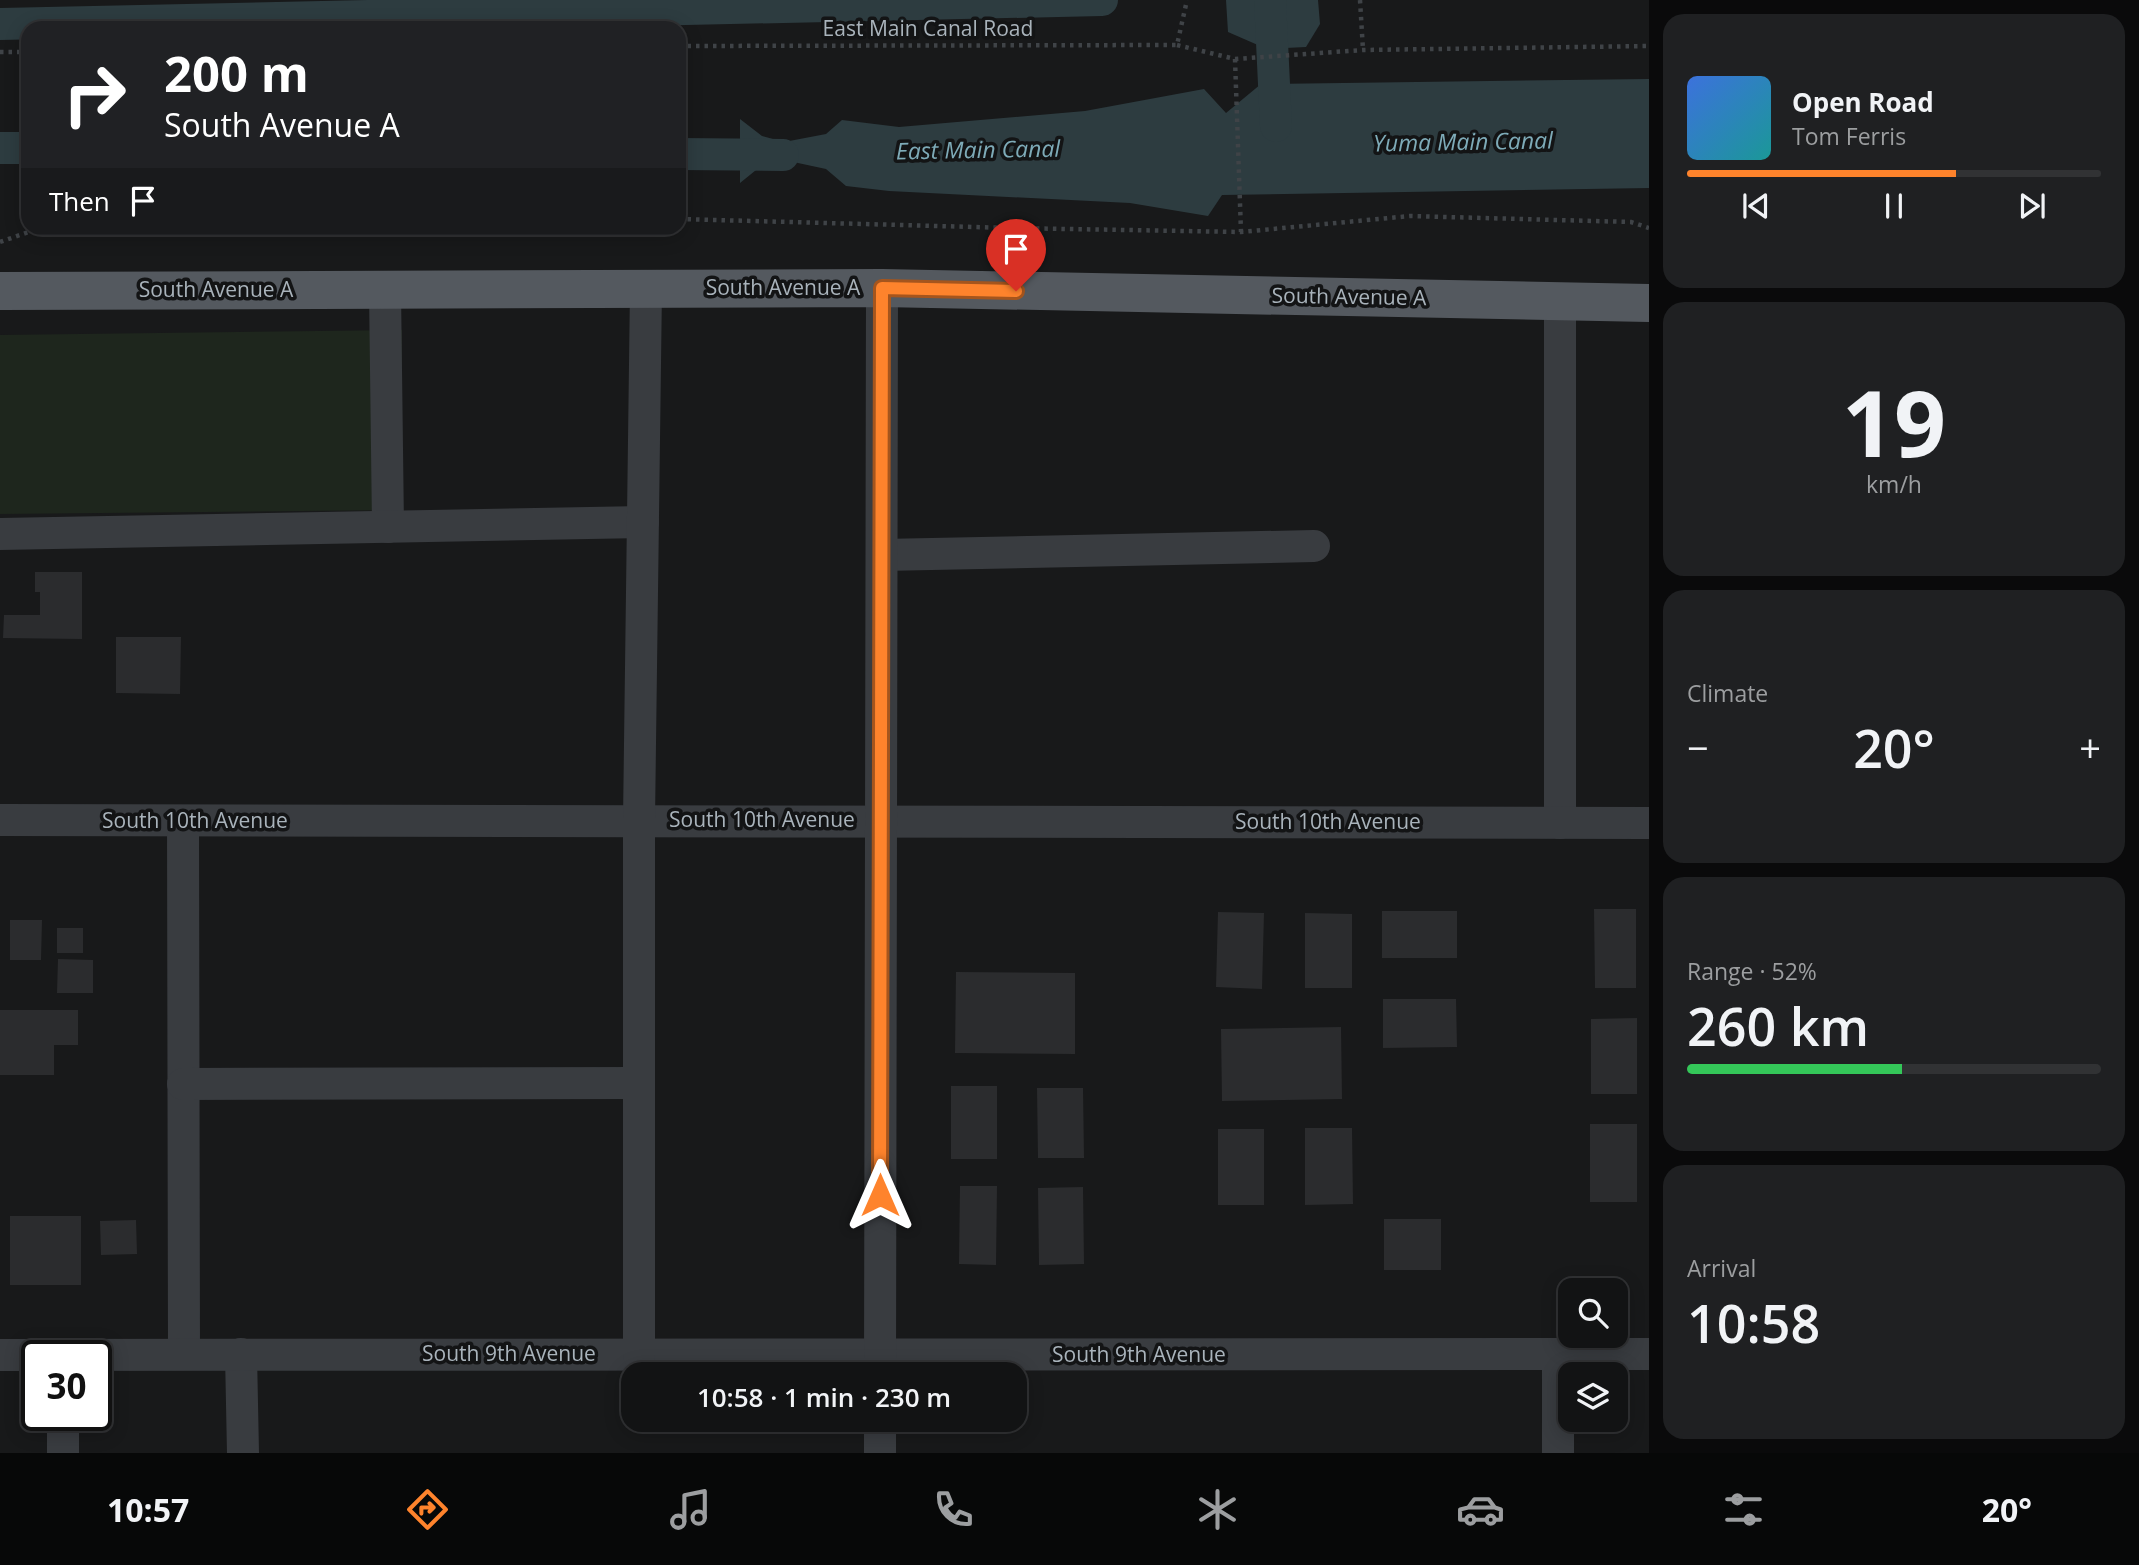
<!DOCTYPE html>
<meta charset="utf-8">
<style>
:root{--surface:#121314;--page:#1f2022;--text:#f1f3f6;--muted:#9c9ea0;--line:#313234;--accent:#fe832c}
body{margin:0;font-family:"Open Sans",sans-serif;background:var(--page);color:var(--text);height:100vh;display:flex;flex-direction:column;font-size:26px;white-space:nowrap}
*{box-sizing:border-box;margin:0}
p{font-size:23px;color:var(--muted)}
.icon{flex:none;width:38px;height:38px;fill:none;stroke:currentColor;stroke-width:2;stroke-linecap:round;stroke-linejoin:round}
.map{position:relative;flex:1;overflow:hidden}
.details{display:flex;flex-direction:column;gap:14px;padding:14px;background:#0a0a0b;width:490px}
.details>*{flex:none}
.top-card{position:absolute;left:21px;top:21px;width:665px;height:214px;border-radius:21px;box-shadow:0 4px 18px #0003,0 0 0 2px var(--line);background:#202124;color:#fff;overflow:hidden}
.tools{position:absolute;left:1558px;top:1278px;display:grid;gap:14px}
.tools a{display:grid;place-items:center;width:70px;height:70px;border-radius:14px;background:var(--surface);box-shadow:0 4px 18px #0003,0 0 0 2px var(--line);font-size:35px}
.speed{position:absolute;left:21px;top:1340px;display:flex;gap:14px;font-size:35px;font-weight:700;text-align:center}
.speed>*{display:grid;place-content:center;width:91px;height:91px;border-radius:50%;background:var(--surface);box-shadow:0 4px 18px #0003,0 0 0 2px var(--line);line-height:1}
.speed .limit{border:4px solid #111;border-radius:10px;background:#fff;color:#111}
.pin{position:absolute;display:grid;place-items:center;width:60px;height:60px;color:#fff;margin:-72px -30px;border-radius:50% 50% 50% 0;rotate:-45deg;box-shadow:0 0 7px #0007}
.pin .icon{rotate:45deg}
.me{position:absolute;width:77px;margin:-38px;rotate:0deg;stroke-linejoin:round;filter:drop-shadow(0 0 5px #0008)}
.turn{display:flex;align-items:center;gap:24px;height:147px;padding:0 28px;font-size:32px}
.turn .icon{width:91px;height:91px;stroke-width:2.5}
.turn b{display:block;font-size:49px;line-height:60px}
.then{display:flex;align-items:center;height:66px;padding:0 28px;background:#0003;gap:14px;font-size:26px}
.big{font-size:52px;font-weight:600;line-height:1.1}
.details .tile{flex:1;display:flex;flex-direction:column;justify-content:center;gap:10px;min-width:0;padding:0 24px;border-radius:21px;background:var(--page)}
.details .dial{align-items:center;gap:0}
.dial b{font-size:91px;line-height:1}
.song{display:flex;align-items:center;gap:21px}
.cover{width:84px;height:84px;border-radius:10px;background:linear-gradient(135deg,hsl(220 70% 55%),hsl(180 70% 35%))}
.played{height:7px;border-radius:4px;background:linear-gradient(90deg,var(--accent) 65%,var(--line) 65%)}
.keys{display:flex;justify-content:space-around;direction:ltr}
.heat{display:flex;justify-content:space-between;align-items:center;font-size:38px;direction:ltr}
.charge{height:10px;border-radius:5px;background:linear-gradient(90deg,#34c759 52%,var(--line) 0)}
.trip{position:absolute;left:621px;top:1362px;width:406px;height:70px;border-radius:21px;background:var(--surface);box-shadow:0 4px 18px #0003,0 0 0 2px var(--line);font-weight:600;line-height:70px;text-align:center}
.dock{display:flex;height:112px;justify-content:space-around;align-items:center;background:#070808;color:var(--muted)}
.dock .icon{width:49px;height:49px}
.dock .on{color:var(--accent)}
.dock b{font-size:32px;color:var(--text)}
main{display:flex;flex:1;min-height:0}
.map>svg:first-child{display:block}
</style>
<main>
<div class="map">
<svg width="1649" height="1453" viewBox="0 0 1649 1453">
<rect width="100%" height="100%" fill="#18191a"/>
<!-- green -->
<polygon fill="#1e261d" points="402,330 402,510 0,514 0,335"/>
<!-- water -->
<g fill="#2d3c40">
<polygon points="1226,0 1318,0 1320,24 1306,47 1267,49 1228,32"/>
<polygon points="1649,79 1649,188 1222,195 1208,216 1130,203 889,191 846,186 826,169 784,160 761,166 740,183 740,119 762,136 784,142 826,134 842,120 899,127 1085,111 1204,89 1226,113 1261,84"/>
</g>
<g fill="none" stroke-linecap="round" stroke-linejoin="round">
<!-- canal -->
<g stroke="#2d3c40" stroke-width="32">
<polyline points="1270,0 1276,126"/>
<polyline points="0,24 1102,0"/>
<polyline points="0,148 28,148"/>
<polyline points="679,154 783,155"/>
</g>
</g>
<!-- building -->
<g fill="#2b2c2e">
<polygon points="35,572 82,572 82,639 3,638 4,615 40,615 40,592 35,592"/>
<polygon points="116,637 181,637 180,694 116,693"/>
<polygon points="1594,909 1636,909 1636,988 1595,988"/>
<rect x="1382" y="911" width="75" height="47"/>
<polygon points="1218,912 1264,913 1262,989 1216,987"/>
<polygon points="1305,913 1352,914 1352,988 1305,988"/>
<polygon points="10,920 42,920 41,960 10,960"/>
<rect x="57" y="928" width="26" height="25"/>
<polygon points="58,959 93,960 93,993 57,993"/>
<polygon points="956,972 1075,973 1075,1054 955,1053"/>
<polygon points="1383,999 1456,999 1457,1047 1383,1048"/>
<polygon points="0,1010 78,1010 78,1045 54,1045 54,1075 0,1075"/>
<polygon points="1637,1018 1637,1094 1591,1094 1591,1019"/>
<polygon points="1341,1027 1342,1099 1222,1101 1221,1029"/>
<rect x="951" y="1086" width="46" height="73"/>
<polygon points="1037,1088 1083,1088 1084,1158 1038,1158"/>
<rect x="1590" y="1124" width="47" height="78"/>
<polygon points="1305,1128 1352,1128 1353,1204 1305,1205"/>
<rect x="1218" y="1129" width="46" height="76"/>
<polygon points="960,1186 997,1186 996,1265 959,1264"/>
<polygon points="1083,1187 1084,1264 1039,1265 1038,1188"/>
<rect x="10" y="1216" width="71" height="69"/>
<rect x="1384" y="1219" width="57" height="51"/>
<polygon points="136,1220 137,1254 101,1255 100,1221"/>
</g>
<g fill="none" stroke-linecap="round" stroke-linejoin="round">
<!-- path -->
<g stroke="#3f4347" stroke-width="4.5" stroke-dasharray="3.5 5" stroke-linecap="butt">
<polyline points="1360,0 1363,50"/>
<polyline points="1177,45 1235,59 1363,50 1649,46"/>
<polyline points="679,46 1177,45 1187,0"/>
<polyline points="0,52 28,52"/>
<polyline points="1235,59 1241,232"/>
<polyline points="679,219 1011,228 1241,232 1410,216 1631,222 1649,228"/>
<polyline points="0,242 40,228"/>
</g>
<!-- minor -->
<g stroke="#393c40" stroke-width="32">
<polyline points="385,290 388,527"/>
<polyline points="1560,302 1560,823"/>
<polyline points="0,534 643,522"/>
<polyline points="882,555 1314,546"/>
<polyline points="0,820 1649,823"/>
<polyline points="183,821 184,1354"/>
<polyline points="183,1084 639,1083"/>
<polyline points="241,1354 243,1453"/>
<polyline points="1558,1354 1558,1453"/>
<polyline points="0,1355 1649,1354"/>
<polyline points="639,1355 639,820 646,288"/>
<polyline points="880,1374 882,288"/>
<polyline points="63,1416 63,1453"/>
<polyline points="880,1453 880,1419"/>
</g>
<!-- major -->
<polyline stroke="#54595f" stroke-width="38" points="0,291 882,288 1649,303"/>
</g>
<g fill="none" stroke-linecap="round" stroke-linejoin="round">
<defs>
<polyline id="route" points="880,1195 882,288 1016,291"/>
</defs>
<!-- route casing -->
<use href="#route" stroke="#a5551d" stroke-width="18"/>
<!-- route -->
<use href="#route" stroke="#fe832c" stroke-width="12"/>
</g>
<g text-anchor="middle" stroke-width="7" stroke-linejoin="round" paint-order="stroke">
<!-- street labels -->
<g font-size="21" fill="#a9b3bb" stroke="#131415">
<text x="928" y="36">East Main Canal Road</text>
<text x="783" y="295">South Avenue A</text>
<text x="216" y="297">South Avenue A</text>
<text transform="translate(1349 297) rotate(1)" y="7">South Avenue A</text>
<text x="762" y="827">South 10th Avenue</text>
<text x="195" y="828">South 10th Avenue</text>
<text x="1328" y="829">South 10th Avenue</text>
<text x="509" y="1361">South 9th Avenue</text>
<text x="1139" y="1362">South 9th Avenue</text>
</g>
<!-- water labels -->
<g font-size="23" font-style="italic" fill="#7eabb8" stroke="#131415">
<text transform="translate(1463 142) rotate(-1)" y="8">Yuma Main Canal</text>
<text transform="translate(978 150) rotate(-1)" y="8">East Main Canal</text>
</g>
</g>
</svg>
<div class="tools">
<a><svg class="icon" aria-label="search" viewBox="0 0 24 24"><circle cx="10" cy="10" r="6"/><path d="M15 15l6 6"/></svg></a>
<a><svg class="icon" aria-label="layers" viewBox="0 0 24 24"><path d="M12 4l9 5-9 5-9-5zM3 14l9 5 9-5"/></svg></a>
</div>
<div class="speed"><div class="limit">30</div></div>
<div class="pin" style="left:1016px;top:291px;background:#d93025"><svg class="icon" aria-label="arrive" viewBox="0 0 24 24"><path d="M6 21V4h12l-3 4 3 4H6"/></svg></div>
<svg class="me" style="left:880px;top:1195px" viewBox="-20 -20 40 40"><path d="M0-17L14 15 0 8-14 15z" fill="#fe832c" stroke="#fff" stroke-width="4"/></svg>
<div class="trip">10:58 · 1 min · 230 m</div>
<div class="top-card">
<div class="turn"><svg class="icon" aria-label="right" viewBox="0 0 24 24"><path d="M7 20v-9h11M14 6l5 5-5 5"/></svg><div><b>200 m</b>South Avenue A</div></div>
<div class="then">Then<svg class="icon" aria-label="arrive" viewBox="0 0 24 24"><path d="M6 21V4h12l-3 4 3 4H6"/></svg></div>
</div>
</div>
<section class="details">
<div class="tile">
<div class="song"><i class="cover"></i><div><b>Open Road</b><p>Tom Ferris</p></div></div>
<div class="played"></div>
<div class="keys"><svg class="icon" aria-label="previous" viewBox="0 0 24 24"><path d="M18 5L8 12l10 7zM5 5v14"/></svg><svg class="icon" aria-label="pause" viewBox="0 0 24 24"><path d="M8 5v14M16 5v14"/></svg><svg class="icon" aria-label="next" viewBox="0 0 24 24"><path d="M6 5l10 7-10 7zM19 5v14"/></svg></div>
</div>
<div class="tile dial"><b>19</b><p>km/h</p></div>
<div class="tile"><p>Climate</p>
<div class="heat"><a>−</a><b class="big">20°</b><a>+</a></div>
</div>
<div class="tile"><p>Range · 52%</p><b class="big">260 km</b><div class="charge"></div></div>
<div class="tile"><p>Arrival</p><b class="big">10:58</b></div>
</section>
</main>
<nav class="dock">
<b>10:57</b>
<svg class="icon on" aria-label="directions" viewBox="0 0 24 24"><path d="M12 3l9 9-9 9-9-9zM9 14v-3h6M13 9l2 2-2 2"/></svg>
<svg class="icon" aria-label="music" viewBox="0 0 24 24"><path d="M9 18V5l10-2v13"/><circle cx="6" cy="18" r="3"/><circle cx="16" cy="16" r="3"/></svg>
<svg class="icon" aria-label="phone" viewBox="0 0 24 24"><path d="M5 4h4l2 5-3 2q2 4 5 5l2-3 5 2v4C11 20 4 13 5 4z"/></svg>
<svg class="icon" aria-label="climate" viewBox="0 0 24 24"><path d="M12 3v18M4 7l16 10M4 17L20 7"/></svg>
<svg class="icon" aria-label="car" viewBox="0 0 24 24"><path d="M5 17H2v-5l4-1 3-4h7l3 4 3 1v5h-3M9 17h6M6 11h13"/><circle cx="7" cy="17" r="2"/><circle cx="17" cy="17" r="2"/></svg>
<svg class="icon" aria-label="filters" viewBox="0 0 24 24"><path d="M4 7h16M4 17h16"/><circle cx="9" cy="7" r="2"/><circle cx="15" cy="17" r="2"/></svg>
<b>20°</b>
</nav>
